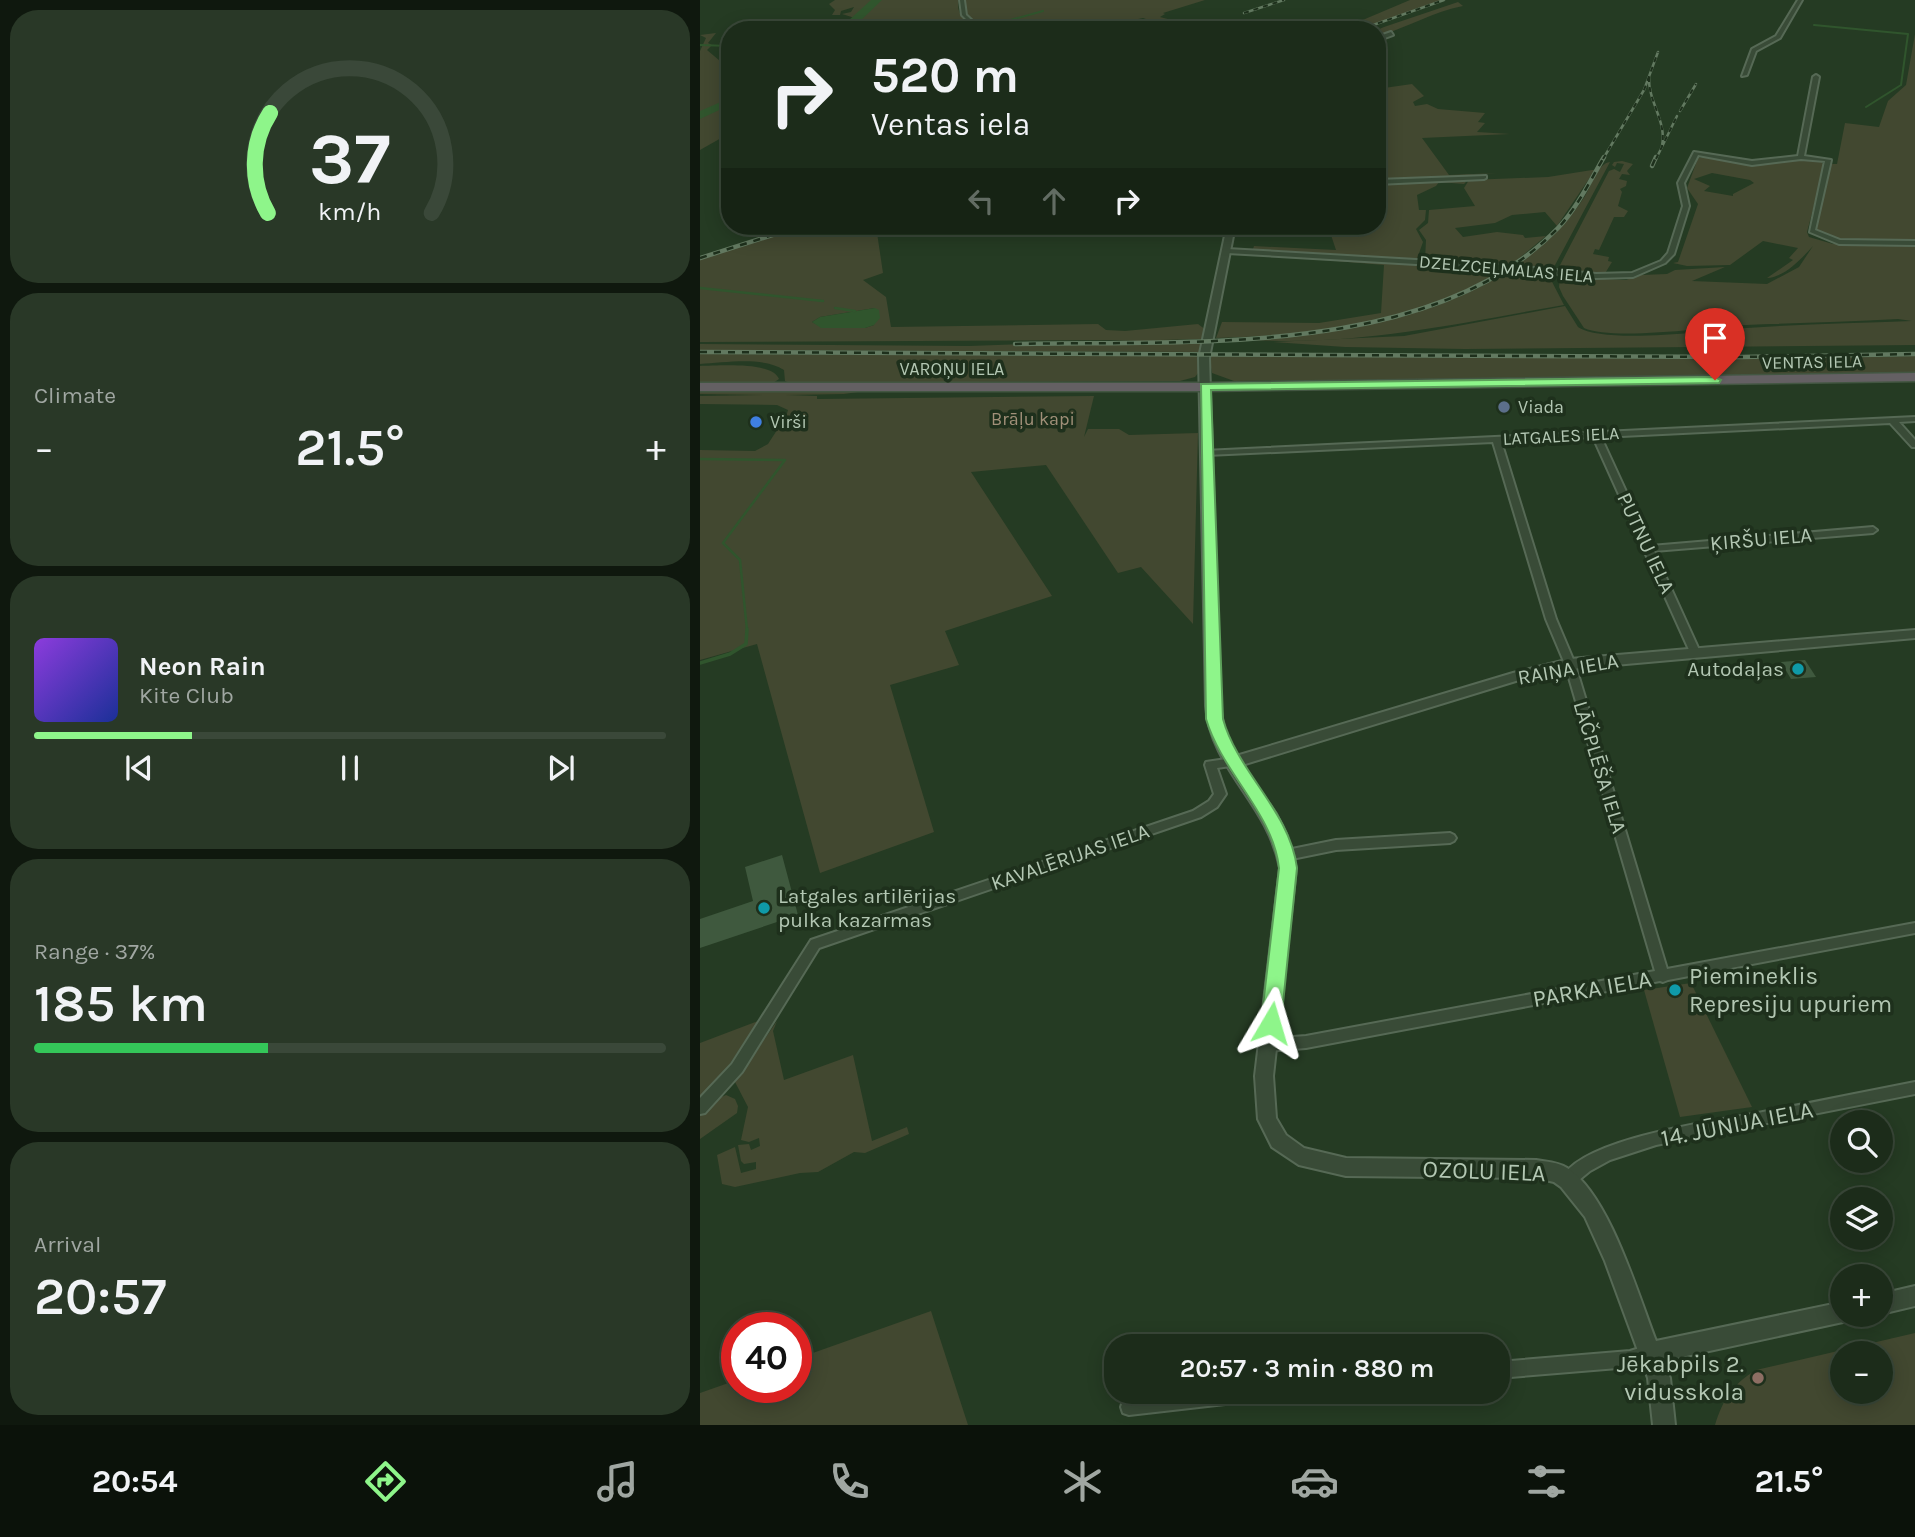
<!DOCTYPE html>
<meta charset="utf-8">
<style>
:root{--surface:#1c2c1a;--page:#293827;--text:#f1f3f6;--muted:#a0a7a2;--line:#3a4839;--accent:#8ef58a}
body{margin:0;font-family:Karla,sans-serif;background:var(--page);color:var(--text);height:100vh;display:flex;flex-direction:column;font-size:26px;white-space:nowrap}
*{box-sizing:border-box;margin:0}
p{font-size:23px;color:var(--muted)}
.icon{flex:none;width:38px;height:38px;fill:none;stroke:currentColor;stroke-width:2;stroke-linecap:round;stroke-linejoin:round}
.map{position:relative;flex:1;overflow:hidden}
.sheet{display:flex;flex-direction:column;gap:10px;padding:10px;background:#0f180e;width:700px}
.sheet>*{flex:none}
.guide{position:absolute;left:21px;top:21px;width:665px;height:214px;border-radius:28px;box-shadow:0 4px 18px #0003,0 0 0 2px var(--line);background:#1c2c1a;color:var(--text);overflow:hidden}
.fabs{position:absolute;left:1130px;top:1110px;display:grid;gap:14px}
.fabs a{display:grid;place-items:center;width:63px;height:63px;border-radius:50%;background:var(--surface);box-shadow:0 4px 18px #0003,0 0 0 2px var(--line);font-size:35px}
.speed{position:absolute;left:21px;top:1312px;display:flex;gap:14px;font-size:35px;font-weight:700;text-align:center}
.speed>*{display:grid;place-content:center;width:91px;height:91px;border-radius:50%;background:var(--surface);box-shadow:0 4px 18px #0003,0 0 0 2px var(--line);line-height:1}
.speed .limit{border:10px solid #d22;background:#fff;color:#111}
.pin{position:absolute;display:grid;place-items:center;width:60px;height:60px;color:#fff;margin:-72px -30px;border-radius:50% 50% 50% 0;rotate:-45deg;box-shadow:0 0 7px #0007}
.pin .icon{rotate:45deg}
.me{position:absolute;width:77px;margin:-38px;rotate:7deg;stroke-linejoin:round;filter:drop-shadow(0 0 5px #0008)}
.turn{display:flex;align-items:center;gap:24px;height:147px;padding:0 35px;font-size:32px}
.turn .icon{width:91px;height:91px;stroke-width:2.5}
.turn b{display:block;font-size:49px;line-height:60px}
.lanes{display:flex;align-items:center;height:66px;padding:0 35px;background:#0003;justify-content:center;gap:35px;direction:ltr}
.lanes .off{opacity:.35}
.big{font-size:52px;font-weight:600;line-height:1.1}
.sheet .tile{flex:1;display:flex;flex-direction:column;justify-content:center;gap:10px;min-width:0;padding:0 24px;border-radius:28px;background:var(--page)}
.sheet .dial{align-items:center;gap:0}
.dial svg{height:182px;overflow:visible;fill:none;stroke:var(--line);stroke-width:7;stroke-linecap:round;text-anchor:middle}
.dial text{fill:var(--text);stroke:none}
.song{display:flex;align-items:center;gap:21px}
.cover{width:84px;height:84px;border-radius:10px;background:linear-gradient(135deg,hsl(270 70% 55%),hsl(230 70% 35%))}
.played{height:7px;border-radius:4px;background:linear-gradient(90deg,var(--accent) 25%,var(--line) 25%)}
.keys{display:flex;justify-content:space-around;direction:ltr}
.heat{display:flex;justify-content:space-between;align-items:center;font-size:38px;direction:ltr}
.charge{height:10px;border-radius:5px;background:linear-gradient(90deg,#34c759 37%,var(--line) 0)}
.trip{position:absolute;left:404px;top:1334px;width:406px;height:70px;border-radius:28px;background:var(--surface);box-shadow:0 4px 18px #0003,0 0 0 2px var(--line);font-weight:600;line-height:70px;text-align:center}
.dock{display:flex;height:112px;justify-content:space-around;align-items:center;background:#0b120a;color:var(--muted)}
.dock .icon{width:49px;height:49px}
.dock .on{color:var(--accent)}
.dock b{font-size:32px;color:var(--text)}
main{display:flex;flex:1;min-height:0}
.map>svg:first-child{display:block}
</style>
<main>
<section class="sheet">
<div class="tile dial"><svg viewBox="0 0 100 80">
<path d="M14 69A42 42 0 1 1 86 69"/>
<path d="M14 69A42 42 0 0 1 15 25" stroke="#8ef58a"/>
<text x="50" y="56" font-size="32" font-weight="700">37</text>
<text x="50" y="72" font-size="11">km/h</text>
</svg></div>
<div class="tile"><p>Climate</p>
<div class="heat"><a>−</a><b class="big">21.5°</b><a>+</a></div>
</div>
<div class="tile">
<div class="song"><i class="cover"></i><div><b>Neon Rain</b><p>Kite Club</p></div></div>
<div class="played"></div>
<div class="keys"><svg class="icon" aria-label="previous" viewBox="0 0 24 24"><path d="M18 5L8 12l10 7zM5 5v14"/></svg><svg class="icon" aria-label="pause" viewBox="0 0 24 24"><path d="M8 5v14M16 5v14"/></svg><svg class="icon" aria-label="next" viewBox="0 0 24 24"><path d="M6 5l10 7-10 7zM19 5v14"/></svg></div>
</div>
<div class="tile"><p>Range · 37%</p><b class="big">185 km</b><div class="charge"></div></div>
<div class="tile"><p>Arrival</p><b class="big">20:57</b></div>
</section>
<div class="map">
<svg width="1215" height="1425" viewBox="0 0 1215 1425">
<rect width="100%" height="100%" fill="#253b23"/>
<!-- green -->
<g fill="#424830" fill-rule="evenodd">
<path d="M135,0H259C255,13 266,23 276,30H161L154,27V23L158,19L142,14L151,12L154,7L141,11L140,15H132L135,10L129,4Z"/>
<polygon points="265,0 505,0 463,13 465,14 460,17 479,22 467,26 443,18 386,30 285,30 267,15"/>
<polygon points="710,0 742,0 657,30 639,30"/>
<path d="M758,2L763,6C733,12 710,26 677,37V30L684,27Z"/>
<polygon points="16,33 8,43 12,45 7,50 20,61 30,63 30,133 0,150 0,51 6,38 0,35"/>
<polygon points="1215,34 1215,242 1142,242 1117,233 1115,229 1116,223 1131,164 1137,164 1145,123 1179,127 1188,101 1206,85"/>
<polygon points="712,84 724,96 713,102 715,106 727,104 738,109 785,113 778,122 785,123 777,132 810,134 722,138 749,175 798,173 677,181 677,89"/>
<path d="M1008,157L1056,164L1101,160L1122,162L1124,168L1107,232L1109,237L1133,244L1215,245V345L765,349L645,347L573,342L704,336L865,306L878,327C905,345 1012,330 1047,328C1102,324 1157,323 1212,321L1198,319C1147,322 1096,323 1046,325C1011,327 913,341 884,328L863,296L859,287L860,277L926,280L941,275L967,274L975,270L1025,267L992,281L1067,284L1099,267L1113,246C1101,259 1085,277 1067,278L1093,260L1089,258L1098,248L1063,241L1030,265L987,266L973,263L978,262L998,204L987,188L998,158ZM1012,173L1050,180L1054,183L1033,194V196L1004,191L1010,186L994,179Z"/>
<polygon points="922,161 933,164 927,171 930,175 922,174 919,179 927,181 926,186 920,189 922,192 918,206 928,211 924,217 914,217 899,250 895,249 893,254 909,257 908,261 912,262 904,275 858,269 909,171 914,169 920,172 924,164 917,163 915,167 912,165 914,162"/>
<path d="M910,162L854,267L815,266C842,246 867,225 885,196C891,186 898,163 910,162Z"/>
<polygon points="892,170 895,170 857,226 845,212 812,215 795,223 755,228 763,237 797,232 823,235 825,238 846,236 811,265 725,260 726,240 719,230 728,223 729,210 775,206 764,188 769,180 848,177"/>
<polygon points="726,180 763,180 766,182 764,184 739,182 736,186 717,195 719,210 726,210 725,220 716,229 723,242 717,259 553,249 554,246 636,250 628,226 677,226 677,184"/>
<path d="M105,226H176L183,273L163,280L186,297L191,327L398,324L406,330L425,331L498,324L506,330L504,339L461,340L503,341L501,352L0,350V344L269,346L438,340L0,342V259ZM175,308L174,325L165,328H123L112,322L120,317Z"/>
<path d="M551,254L804,269C721,324 613,335 516,338L522,322L619,323L681,313L684,265Z"/>
<path d="M810,270L849,276L864,305C759,323 660,346 552,340C642,333 732,319 810,270Z"/>
<path d="M0,354L500,356L499,372L495,377L480,381L90,383L85,381L84,370C62,356 25,363 0,364Z"/>
<polygon points="509,356 1076,359 1215,356 1215,374 534,381 512,373"/>
<path d="M0,366C17,366 73,361 79,379L73,383H0Z"/>
<polygon points="0,391 165,391 144,394 86,395 117,396 117,399 394,396 384,437 388,429 419,429 429,435 498,433 493,624 441,567 418,573 346,465 271,472 352,596 245,631 259,665 190,685 234,832 120,873 57,644 0,660 0,450 55,451 68,444 79,427 83,427 88,410 77,405 0,404 0,396 66,395 0,394"/>
<polygon points="991,983 1052,1107 980,1117 944,990"/>
<polygon points="58,1021 22,1076 0,1103 0,1043"/>
<polygon points="77,1021 73,1031 84,1080 153,1055 172,1141 207,1127 209,1134 165,1153 154,1152 118,1172 100,1173 35,1187 22,1184 17,1155 35,1147 41,1173 56,1169 56,1162 44,1164 41,1161 38,1145 49,1144 51,1150 60,1146 59,1138 49,1142 41,1140 48,1107 35,1082"/>
<polygon points="26,1095 35,1099 38,1106 37,1113 0,1139 0,1115 13,1101"/>
<polygon points="231,1311 268,1425 0,1425 0,1393 37,1380 37,1388 96,1388 96,1359"/>
<path d="M1215,1333V1425H1015C1023,1399 1033,1384 1056,1370ZM1143,1353H1181V1391H1143Z"/>
</g>
<!-- water -->
<polygon fill="#30552d" points="175,308 179,310 180,318 174,325 165,328 121,328 112,322 120,317"/>
<g fill="none" stroke-linecap="round" stroke-linejoin="round">
<!-- stream-far2 -->
<g stroke="#30552d" stroke-width="2">
<polyline points="1114,25 1208,34 1201,85 1166,107"/>
<polyline points="285,27 343,11"/>
<polyline points="0,45 30,46"/>
</g>
<!-- stream-far1 -->
<g stroke="#30552d" stroke-width="2.5">
<polyline points="0,288 123,301"/>
<polyline points="135,308 155,311"/>
<polyline points="0,459 85,460 23,543 40,560 47,630"/>
</g>
<!-- stream -->
<polyline stroke="#30552d" stroke-width="3.5" points="0,663 30,654 46,644 47,629"/>
<!-- river -->
<g fill="#30552d" fill-rule="evenodd">
<polygon points="171,0 182,0 157,24 156,30 145,30 148,21"/>
<polygon points="30,98 30,105 0,119 0,111"/>
</g>
</g>
<!-- building -->
<g fill="#3f593e">
<polygon points="1105,660 1116,677 1091,679 1081,662"/>
<polygon points="82,855 98,915 0,948 0,919 53,901 45,867"/>
</g>
<g fill="none" stroke-linecap="round" stroke-linejoin="round">
<defs>
<g id="minor">
<polygon points="260,0 264,0 266,15 282,30 277,30 262,15"/>
<polygon points="1098,0 1102,0 1080,38 1056,51 1047,75 1042,76 1052,49 1076,36"/>
<polygon points="437,21 461,28 459,29 437,23 400,30 388,30"/>
<polygon points="1116,75 1119,77 1104,156 1131,160 1115,230 1140,240 1215,241 1215,245 1139,244 1110,232 1125,161 1101,159 1052,165 998,155 984,183 989,206 974,254 965,263 933,277 896,278 802,269 527,253 524,251 527,249 802,265 896,274 932,273 961,261 968,253 983,206 978,183 994,152 1052,161 1098,156 1113,77"/>
<polygon points="786,176 786,178 784,179 677,184 677,180"/>
<polygon points="1215,417 1215,421 1199,422 1215,440 1215,447 1212,447 1190,423 901,437 951,546 1173,527 1177,530 1173,533 954,551 1000,652 995,655 990,652 893,437 801,441 856,619 875,664 967,969 1215,923 1215,933 968,980 963,982 960,981 606,1048 568,1051 563,1049 561,1045 563,1041 568,1039 606,1036 955,971 865,664 846,619 793,442 507,455 504,455 504,451"/>
<polygon points="533,758 537,759 538,762 537,765 517,768 526,794 517,807 501,817 119,948 42,1072 5,1113 0,1114 0,1098 32,1064 111,940 493,811 509,801 514,794 505,765 506,762"/>
<polygon points="750,833 754,835 756,838 754,841 750,843 636,850 587,860 583,858 581,855 583,852 587,850 636,840"/>
<path d="M1215,1082V1094L956,1145L910,1160L890,1171L873,1185L868,1187L863,1185L861,1180C879,1138 1016,1121 1058,1113C1111,1103 1163,1092 1215,1082Z"/>
<polygon points="949,1345 955,1347 957,1353 955,1359 930,1367 798,1378 798,1362 930,1351"/>
<polygon points="495,1391 577,1391 575,1397 569,1399 429,1415 423,1413 421,1407 423,1401 429,1399"/>
</g>
<g id="tertiary">
<polygon points="691,32 693,35 677,41 677,37"/>
<path d="M527,226H535L509,358L520,706L525,735L536,756L813,673L870,659L1215,630V638L870,669L819,680L542,765L576,814L586,834L596,868L573,1076L576,1118L586,1135L604,1148L646,1158L836,1160C847,1162 858,1162 867,1168C909,1194 938,1295 956,1341L1143,1302V1314H1152L1150,1319L1143,1322L963,1361L970,1378L975,1425H953L948,1378L905,1261L885,1217L861,1187L854,1182L836,1178L646,1176L599,1165L572,1147L558,1119L555,1076L580,868C568,803 511,770 506,706L499,358Z"/>
<polygon points="1215,1286 1215,1306 1181,1314 1181,1294"/>
</g>
<polygon id="trunk" points="1215,373 1215,381 505,391 0,391 0,383 505,383"/>
</defs>
<!-- minor casing -->
<use href="#minor" stroke="#566955" stroke-width="4"/>
<!-- tertiary casing -->
<use href="#tertiary" stroke="#566955" stroke-width="4"/>
<!-- trunk casing -->
<use href="#trunk" stroke="#435642" stroke-width="3"/>
<!-- minor -->
<use href="#minor" fill="#394b37" fill-rule="evenodd"/>
<!-- tertiary -->
<use href="#tertiary" fill="#394b37" fill-rule="evenodd"/>
<!-- trunk -->
<use href="#trunk" fill="#646063" fill-rule="evenodd"/>
<defs>
<g id="rail-far1">
<polyline points="544,13 584,0"/>
<polyline points="659,30 744,0"/>
<path d="M949,77C948,102 967,121 962,146"/>
<polyline points="980,111 996,84"/>
<polyline points="903,159 944,90 958,52"/>
<polyline points="956,159 977,116"/>
</g>
<g id="rail">
<polyline points="952,166 956,157"/>
<polyline points="0,258 101,226"/>
<path d="M315,344C485,340 730,360 858,228C877,208 890,181 904,157"/>
<polyline points="0,352 1042,357 1215,354"/>
</g>
</defs>
<!-- rail-far1 casing -->
<use href="#rail-far1" stroke="#627960" stroke-width="2.5"/>
<!-- rail casing -->
<use href="#rail" stroke="#627960" stroke-width="4.5"/>
<!-- rail-far1 -->
<use href="#rail-far1" stroke="#1e301c" stroke-width="2" stroke-dasharray="5" stroke-linecap="butt"/>
<!-- rail -->
<use href="#rail" stroke="#1e301c" stroke-width="2.5" stroke-dasharray="7" stroke-linecap="butt"/>
</g>
<!-- route -->
<path fill="#8ef58a" stroke="#5c9f5a" stroke-width="2" d="M1015,377L1021,380L1019,383L511,390L523,719C538,773 590,811 597,868L581,1023L578,1030L571,1032L564,1030L561,1023L579,868C573,813 522,773 506,719L501,384Z"/>
<!-- markers -->
<circle fill="#5c6f8a" stroke="#1e301c" stroke-width="2.5" cx="804" cy="407" r="7"/>
<circle fill="#3f7fe0" stroke="#1e301c" stroke-width="2.5" cx="56" cy="422" r="7"/>
<g fill="#0f9aa8" stroke="#1e301c" stroke-width="2.5">
<circle cx="1098" cy="669" r="7"/>
<circle cx="64" cy="908" r="7"/>
<circle cx="975" cy="990" r="7"/>
</g>
<circle fill="#8d6e63" stroke="#1e301c" stroke-width="2.5" cx="1058" cy="1378" r="7"/>
<g text-anchor="middle" stroke-width="7" stroke-linejoin="round" paint-order="stroke">
<!-- far-street labels -->
<g font-size="18" fill="#b3c7b3" stroke="#1e301c">
<text transform="translate(806 269) rotate(5)" y="6">DZELZCEĻMALAS IELA</text>
<text transform="translate(1112 362) rotate(-1)" y="6">VENTAS IELA</text>
<text x="252" y="375">VAROŅU IELA</text>
<text transform="translate(861 436) rotate(-3)" y="6">LATGALES IELA</text>
</g>
<!-- far-poi labels -->
<g font-size="18" fill="#b3c7b3" stroke="#1e301c" text-anchor="start">
<text x="818" y="413">Viada</text>
<text x="70" y="428">Virši</text>
</g>
<!-- far-park labels -->
<g font-size="18" fill="#a19079" stroke="#1e301c">
<text x="333" y="425">Brāļu kapi</text>
</g>
<!-- street labels -->
<g font-size="21" fill="#b3c7b3" stroke="#1e301c">
<text transform="translate(1061 539) rotate(-5)" y="7">ĶIRŠU IELA</text>
<text transform="translate(946 543) rotate(65)" y="7">PUTNU IELA</text>
<text transform="translate(868 669) rotate(-10)" y="7">RAIŅA IELA</text>
<text transform="translate(900 767) rotate(73)" y="7">LĀČPLĒŠA IELA</text>
<text transform="translate(370 857) rotate(-19)" y="7">KAVALĒRIJAS IELA</text>
</g>
<!-- poi labels -->
<g font-size="21" fill="#b3c7b3" stroke="#1e301c" text-anchor="end">
<text x="1084" y="676">Autodaļas</text>
<text x="78" y="903" text-anchor="start">Latgales artilērijas<tspan x="78" dy="24">pulka kazarmas</tspan></text>
</g>
<!-- near-poi labels -->
<g font-size="24" fill="#b3c7b3" stroke="#1e301c" text-anchor="start">
<text x="989" y="984">Piemineklis<tspan x="989" dy="28">Represiju upuriem</tspan></text>
<text x="1044" y="1372" text-anchor="end">Jēkabpils 2.<tspan x="1044" dy="28">vidusskola</tspan></text>
</g>
<!-- near-street labels -->
<g font-size="24" fill="#b3c7b3" stroke="#1e301c">
<text transform="translate(892 989) rotate(-10)" y="8">PARKA IELA</text>
<text transform="translate(1037 1124) rotate(-11)" y="8">14. JŪNIJA IELA</text>
<text transform="translate(784 1171) rotate(2)" y="8">OZOLU IELA</text>
</g>
</g>
</svg>
<div class="fabs">
<a><svg class="icon" aria-label="search" viewBox="0 0 24 24"><circle cx="10" cy="10" r="6"/><path d="M15 15l6 6"/></svg></a>
<a><svg class="icon" aria-label="layers" viewBox="0 0 24 24"><path d="M12 4l9 5-9 5-9-5zM3 14l9 5 9-5"/></svg></a>
<a>+</a>
<a>−</a>
</div>
<div class="speed"><div class="limit">40</div></div>
<div class="pin" style="left:1015px;top:380px;background:#d93025"><svg class="icon" aria-label="arrive" viewBox="0 0 24 24"><path d="M6 21V4h12l-3 4 3 4H6"/></svg></div>
<svg class="me" style="left:571px;top:1023px" viewBox="-20 -20 40 40"><path d="M0-17L14 15 0 8-14 15z" fill="#8ef58a" stroke="#fff" stroke-width="4"/></svg>
<div class="trip">20:57 · 3 min · 880 m</div>
<div class="guide">
<div class="turn"><svg class="icon" aria-label="right" viewBox="0 0 24 24"><path d="M7 20v-9h11M14 6l5 5-5 5"/></svg><div><b>520 m</b>Ventas iela</div></div>
<div class="lanes"><svg class="icon off" aria-label="left" viewBox="0 0 24 24"><path d="M17 20v-9H6M10 6l-5 5 5 5"/></svg><svg class="icon off" aria-label="ahead" viewBox="0 0 24 24"><path d="M12 20V5M6 11l6-6 6 6"/></svg><svg class="icon" aria-label="right" viewBox="0 0 24 24"><path d="M7 20v-9h11M14 6l5 5-5 5"/></svg></div>
</div>
</div>
</main>
<nav class="dock">
<b>20:54</b>
<svg class="icon on" aria-label="directions" viewBox="0 0 24 24"><path d="M12 3l9 9-9 9-9-9zM9 14v-3h6M13 9l2 2-2 2"/></svg>
<svg class="icon" aria-label="music" viewBox="0 0 24 24"><path d="M9 18V5l10-2v13"/><circle cx="6" cy="18" r="3"/><circle cx="16" cy="16" r="3"/></svg>
<svg class="icon" aria-label="phone" viewBox="0 0 24 24"><path d="M5 4h4l2 5-3 2q2 4 5 5l2-3 5 2v4C11 20 4 13 5 4z"/></svg>
<svg class="icon" aria-label="climate" viewBox="0 0 24 24"><path d="M12 3v18M4 7l16 10M4 17L20 7"/></svg>
<svg class="icon" aria-label="car" viewBox="0 0 24 24"><path d="M5 17H2v-5l4-1 3-4h7l3 4 3 1v5h-3M9 17h6M6 11h13"/><circle cx="7" cy="17" r="2"/><circle cx="17" cy="17" r="2"/></svg>
<svg class="icon" aria-label="filters" viewBox="0 0 24 24"><path d="M4 7h16M4 17h16"/><circle cx="9" cy="7" r="2"/><circle cx="15" cy="17" r="2"/></svg>
<b>21.5°</b>
</nav>
